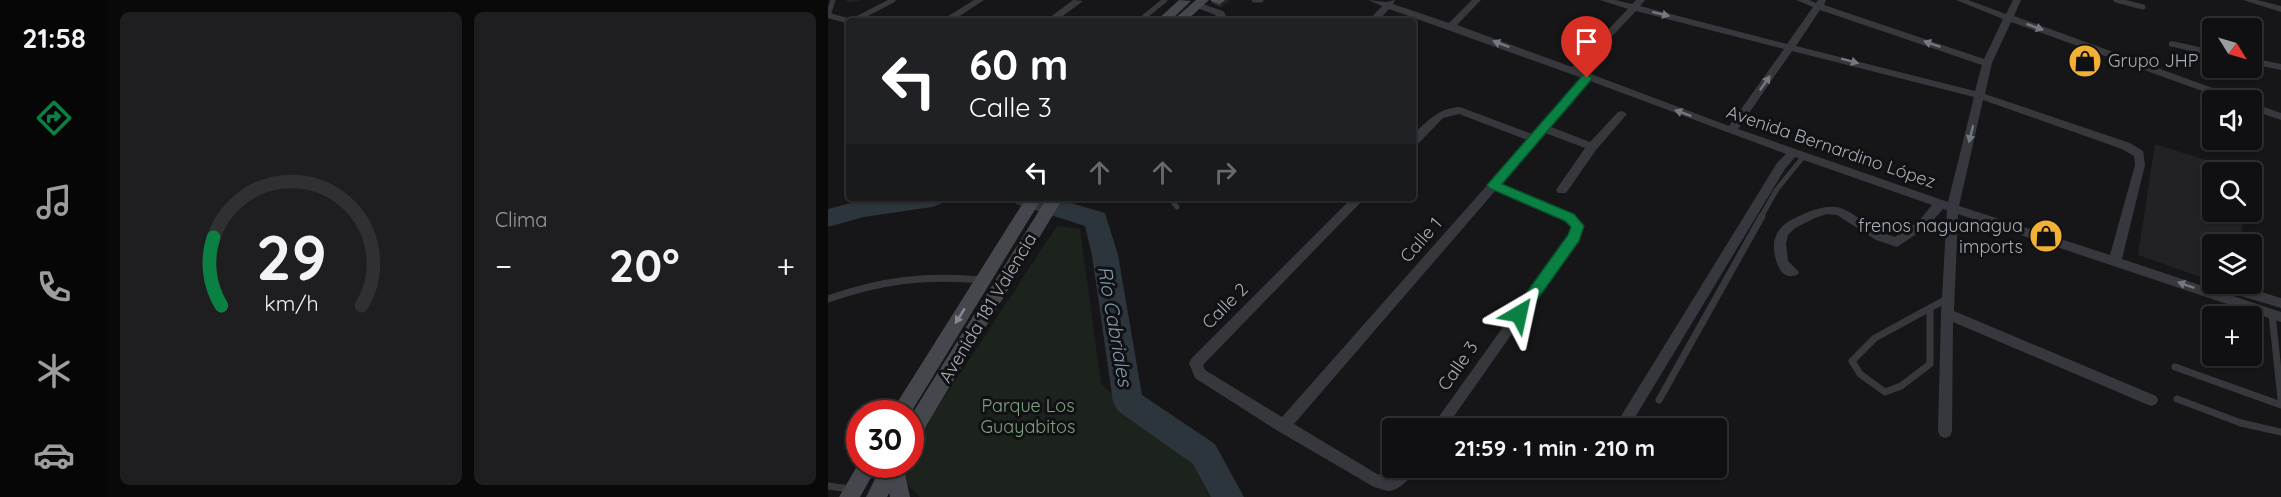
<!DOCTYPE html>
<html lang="es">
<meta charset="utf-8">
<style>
:root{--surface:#101012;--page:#1e1e20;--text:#f1f3f6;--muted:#9c9d9f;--line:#303032;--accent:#0b8043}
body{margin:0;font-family:Quicksand,sans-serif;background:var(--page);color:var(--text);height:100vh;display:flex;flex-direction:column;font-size:22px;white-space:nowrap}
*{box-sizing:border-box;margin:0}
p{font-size:20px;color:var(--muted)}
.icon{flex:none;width:33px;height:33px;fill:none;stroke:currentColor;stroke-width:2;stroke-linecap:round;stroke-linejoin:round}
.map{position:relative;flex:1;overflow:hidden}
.details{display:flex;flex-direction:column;gap:12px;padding:12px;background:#09090a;width:720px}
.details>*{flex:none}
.banner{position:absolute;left:18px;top:18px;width:570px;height:183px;border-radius:6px;box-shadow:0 2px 4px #0004,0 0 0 2px var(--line);background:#202124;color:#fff;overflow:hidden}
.needle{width:39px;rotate:127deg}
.controls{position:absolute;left:1374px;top:18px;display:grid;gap:12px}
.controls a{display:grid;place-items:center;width:60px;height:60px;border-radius:6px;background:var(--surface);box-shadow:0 2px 4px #0004,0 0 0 2px var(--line);font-size:30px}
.speed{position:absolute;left:18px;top:400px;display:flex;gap:12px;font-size:30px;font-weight:700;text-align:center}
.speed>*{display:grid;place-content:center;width:78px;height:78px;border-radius:50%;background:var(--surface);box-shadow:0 2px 4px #0004,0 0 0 2px var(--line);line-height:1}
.speed .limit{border:9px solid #d22;background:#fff;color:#111}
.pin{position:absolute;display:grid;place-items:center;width:51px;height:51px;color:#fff;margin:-62px -26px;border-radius:50% 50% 50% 0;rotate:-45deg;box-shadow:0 0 6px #0007}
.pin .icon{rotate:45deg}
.me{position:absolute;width:66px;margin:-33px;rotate:36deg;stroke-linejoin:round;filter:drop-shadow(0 0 4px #0008)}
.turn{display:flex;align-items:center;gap:21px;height:126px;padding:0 24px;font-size:27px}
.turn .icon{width:78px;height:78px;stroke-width:2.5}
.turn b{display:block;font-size:42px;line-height:51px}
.lanes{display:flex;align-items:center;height:57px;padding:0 24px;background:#0003;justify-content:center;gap:30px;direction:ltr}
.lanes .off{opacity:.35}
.big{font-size:45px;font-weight:800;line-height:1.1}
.details .card{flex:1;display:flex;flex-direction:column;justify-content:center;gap:9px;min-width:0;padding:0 21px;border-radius:9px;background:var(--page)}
.details .dial{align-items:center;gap:0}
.dial svg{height:156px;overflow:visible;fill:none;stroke:var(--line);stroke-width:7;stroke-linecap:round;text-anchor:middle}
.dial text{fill:var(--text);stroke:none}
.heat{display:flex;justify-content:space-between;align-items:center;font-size:33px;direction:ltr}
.details .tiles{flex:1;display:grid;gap:12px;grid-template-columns:repeat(2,1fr)}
.trip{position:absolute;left:554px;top:418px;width:345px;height:60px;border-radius:6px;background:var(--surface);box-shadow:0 2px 4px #0004,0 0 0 2px var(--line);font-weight:800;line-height:60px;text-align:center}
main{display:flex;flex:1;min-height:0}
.menu{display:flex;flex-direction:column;width:108px;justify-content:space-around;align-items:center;background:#060607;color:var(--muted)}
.menu .icon{width:42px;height:42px}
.menu .current{color:var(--accent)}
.menu b{font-size:27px;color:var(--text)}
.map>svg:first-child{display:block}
</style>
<main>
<nav class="menu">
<b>21:58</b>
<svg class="icon current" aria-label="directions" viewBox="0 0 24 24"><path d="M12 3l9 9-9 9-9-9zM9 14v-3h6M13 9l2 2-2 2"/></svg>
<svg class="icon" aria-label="music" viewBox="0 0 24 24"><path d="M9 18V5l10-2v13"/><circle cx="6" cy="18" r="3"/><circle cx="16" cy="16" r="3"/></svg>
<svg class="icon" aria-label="phone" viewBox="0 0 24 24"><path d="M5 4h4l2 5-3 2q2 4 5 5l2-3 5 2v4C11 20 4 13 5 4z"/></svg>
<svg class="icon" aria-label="climate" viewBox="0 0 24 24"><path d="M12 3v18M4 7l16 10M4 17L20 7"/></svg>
<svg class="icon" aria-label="car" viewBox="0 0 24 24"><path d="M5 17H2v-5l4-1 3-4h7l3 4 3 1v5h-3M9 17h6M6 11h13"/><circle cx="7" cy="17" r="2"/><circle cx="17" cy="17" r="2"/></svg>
</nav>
<section class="details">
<div class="tiles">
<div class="card dial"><svg viewBox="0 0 100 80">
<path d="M14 69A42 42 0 1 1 86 69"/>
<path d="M14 69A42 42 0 0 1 10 34" stroke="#0b8043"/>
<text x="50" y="56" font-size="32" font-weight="700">29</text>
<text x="50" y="72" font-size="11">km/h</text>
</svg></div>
<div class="card"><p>Clima</p>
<div class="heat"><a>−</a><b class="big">20°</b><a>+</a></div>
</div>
</div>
</section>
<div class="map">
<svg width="1453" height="497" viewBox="0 0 1453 497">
<rect width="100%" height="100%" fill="#161618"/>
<!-- built -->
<polygon fill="#222225" points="1327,144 1416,172 1384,172 1384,212 1416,212 1412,244 1384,244 1384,281 1310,255"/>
<!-- green -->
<polygon fill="#1c231d" points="229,226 252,229 273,384 385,481 395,497 92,497 67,472 71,465 82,465 83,448"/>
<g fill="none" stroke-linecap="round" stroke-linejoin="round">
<!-- river -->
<g fill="#2c353c" fill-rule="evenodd">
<polygon points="116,198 113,204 104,207 36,217 0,227 0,209 42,198"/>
<polygon points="185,198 226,198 277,213 290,255 314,395 387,444 416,497 383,497 365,464 290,411 285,402 264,255 257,226 188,204"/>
</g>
<!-- lane-far1 -->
<g stroke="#37383d" stroke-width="5">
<polyline points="426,0 433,0"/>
<polyline points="1288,0 1315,7"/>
<polyline points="0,16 5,0"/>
<polyline points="2,16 21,21"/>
<polyline points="25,21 65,0"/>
<polyline points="311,21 337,0"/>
<polyline points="342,198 349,207"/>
<polyline points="933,217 949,189 976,156"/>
</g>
<!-- lane -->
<g stroke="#37383d" stroke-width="7">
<path d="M0,299C55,280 97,275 155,280"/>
<polygon points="1102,308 1102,364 1073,386 1057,392 1032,374 1024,361 1047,338"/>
<polyline points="1102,308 1119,299"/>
<polyline points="1444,314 1453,399"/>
<polyline points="1347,367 1453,405"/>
<polyline points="1349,399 1413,423 1453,432"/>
<polyline points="831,400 934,216"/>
<polyline points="0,486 22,489"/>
</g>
<!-- street -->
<g fill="#37383d" fill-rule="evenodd">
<polygon points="146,0 156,0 124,21 114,20"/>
<polygon points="245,0 255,1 228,21 217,21"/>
<path d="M540,0L558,2L567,0L565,4L621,23L644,0H653L629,25L744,67L800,9L772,0H787L804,4L808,0H817L812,6L959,44L985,7L968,0H981L988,3L990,0H998L996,5L1156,59L1175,19L1128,0H1140L1178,14L1185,0H1193L1186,16L1412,98L1413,100H1399L1183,22L1164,63L1157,94L1302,143L1315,151L1317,165L1294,259L1453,312V322L1130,214L1126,311L1328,396L1330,400L1328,404L1323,406L1318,404L1125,322L1124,431L1122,436L1117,438L1112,436L1110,431L1113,314L1119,210L1115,209L1099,227L1069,247L1048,240L1009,215L999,214L987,218L967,228L960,235L958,244L960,261L971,272L969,275C953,281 947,262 946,249C945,236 952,226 963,220C1025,188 1017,222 1067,237L1091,221L1104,205L967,157L957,169L800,429H785L949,163L958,154L762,81L723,127L762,142L790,112L794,111L799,114L768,150L738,193H730L728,190L757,148L717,133L673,184L746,215L756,226L752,237L617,429H602L741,235L744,227L738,221L667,191L466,424L549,474L561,476L570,468H588C585,476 571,491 561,491C557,491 551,488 546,487L450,431L367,378L361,363L363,359L524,198H537L375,365L377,370L454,417L699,140L631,114L615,118L589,145L585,146V135C599,121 611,108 632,107L704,134L754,78L561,9L550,21H540L554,6ZM992,10L1154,65L1147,91L968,46ZM808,11L956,49L901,126L752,70ZM964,51L1146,97L1120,202L910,129ZM1155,100L1294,149L1306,156L1307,165L1282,255L1131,206Z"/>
<polygon points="1415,0 1429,0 1453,6 1453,12"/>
<polygon points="369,2 395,11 398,15 393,21 383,21 388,15 366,7 364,5"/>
<polygon points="1344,41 1384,50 1384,56 1341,46 1341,42"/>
<polygon points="1424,58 1453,64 1453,70 1424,64"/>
<polygon points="1424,103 1453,113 1453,120 1424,110"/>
<polygon points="1407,284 1453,298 1453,308 1403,293 1401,289 1403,285"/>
</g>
<!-- secondary -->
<g fill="#45474d" fill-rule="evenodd">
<polygon points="351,0 363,1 342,21 328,21"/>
<polygon points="368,0 381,0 358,21 344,21"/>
<polygon points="198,198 214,198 82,414 62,414"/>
<polygon points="219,198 235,198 89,441 82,444 82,417"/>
<polygon points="32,461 32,465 50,465 32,497 11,497"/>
<polygon points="54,465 75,465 82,497 62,497 61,493 59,497 38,497"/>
</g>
</g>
<!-- wall -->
<polygon fill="#323236" points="383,0 402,0 393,7 384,3"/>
<!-- shaded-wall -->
<g fill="#212124">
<polygon points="18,0 35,0 20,3"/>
<polygon points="396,0 402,0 393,7 392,3"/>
</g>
<!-- building -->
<polygon fill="#3f3f44" stroke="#4f5156" stroke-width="1.5" points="383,0 396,0 392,3"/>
<!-- one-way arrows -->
<defs><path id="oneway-solid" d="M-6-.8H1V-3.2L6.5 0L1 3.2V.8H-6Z" transform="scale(1.5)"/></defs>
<g fill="#757881">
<use href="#oneway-solid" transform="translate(833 14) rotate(14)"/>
<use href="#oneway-solid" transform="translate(1207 27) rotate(20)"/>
<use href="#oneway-solid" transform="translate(673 44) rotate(-159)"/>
<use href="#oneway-solid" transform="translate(1104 44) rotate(-161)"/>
<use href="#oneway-solid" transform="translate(1022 61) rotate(15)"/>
<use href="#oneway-solid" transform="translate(937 83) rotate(-55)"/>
<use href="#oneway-solid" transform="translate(855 113) rotate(-160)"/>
<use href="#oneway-solid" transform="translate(1143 134) rotate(104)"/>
<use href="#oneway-solid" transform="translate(1358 285) rotate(-161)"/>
</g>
<use fill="#858993" href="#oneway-solid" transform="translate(132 316) rotate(122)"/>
<!-- route -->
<polygon fill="#0b8043" stroke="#07532c" stroke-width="1.5" points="759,74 764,78 763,80 674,184 746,214 756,226 751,241 696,318 691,320 684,314 686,310 740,235 743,227 737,221 661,188 659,185 755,75"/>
<!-- icons -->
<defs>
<symbol id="shop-disc" viewBox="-11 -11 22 22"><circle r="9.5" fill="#f2b134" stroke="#111113"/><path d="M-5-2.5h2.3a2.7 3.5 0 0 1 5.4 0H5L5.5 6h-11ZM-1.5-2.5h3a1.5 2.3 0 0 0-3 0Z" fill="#111"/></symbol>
</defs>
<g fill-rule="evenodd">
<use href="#shop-disc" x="1238" y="42" width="38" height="38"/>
<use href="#shop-disc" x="1199" y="217" width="38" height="38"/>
</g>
<g text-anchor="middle" stroke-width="6" stroke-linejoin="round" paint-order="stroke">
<!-- poi labels -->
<g font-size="18" fill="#a8adb8" stroke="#111113" text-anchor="start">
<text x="1280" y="67">Grupo JHP</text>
<text x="1195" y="232" text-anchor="end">frenos naguanagua<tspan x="1195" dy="21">imports</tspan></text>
</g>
<!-- street labels -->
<g font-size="18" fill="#a8adb8" stroke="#111113">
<text transform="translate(1003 147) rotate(19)" y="6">Avenida Bernardino López</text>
<text transform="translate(593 240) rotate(-49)" y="6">Calle 1</text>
<text transform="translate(397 306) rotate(-45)" y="6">Calle 2</text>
<text transform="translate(160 308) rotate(-59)" y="6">Avenida 181 Valencia</text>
<text transform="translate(630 366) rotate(-55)" y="6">Calle 3</text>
</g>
<!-- park labels -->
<g font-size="18" fill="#7fa381" stroke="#111113">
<text x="200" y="412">Parque Los<tspan x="200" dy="21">Guayabitos</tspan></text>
</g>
<!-- water labels -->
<g font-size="20" font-style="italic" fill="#7f9bb3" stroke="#111113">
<text transform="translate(287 326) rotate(80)" y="7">Río Cabriales</text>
</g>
</g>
</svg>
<div class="controls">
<a><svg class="needle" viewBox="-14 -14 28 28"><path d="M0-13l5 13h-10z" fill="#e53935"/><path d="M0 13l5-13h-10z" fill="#9c9d9f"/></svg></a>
<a><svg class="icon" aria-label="sound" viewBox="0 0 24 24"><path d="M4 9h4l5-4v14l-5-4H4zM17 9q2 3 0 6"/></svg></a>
<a><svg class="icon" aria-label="search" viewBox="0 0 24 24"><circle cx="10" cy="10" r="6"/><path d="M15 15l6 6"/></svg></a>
<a><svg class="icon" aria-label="layers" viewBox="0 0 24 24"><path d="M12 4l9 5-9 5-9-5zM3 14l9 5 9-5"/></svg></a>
<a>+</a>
</div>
<div class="speed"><div class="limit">30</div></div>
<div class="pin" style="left:759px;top:78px;background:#d93025"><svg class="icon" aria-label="arrive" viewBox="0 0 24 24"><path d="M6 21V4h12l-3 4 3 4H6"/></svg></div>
<svg class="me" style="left:691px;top:314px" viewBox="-20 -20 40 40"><path d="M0-17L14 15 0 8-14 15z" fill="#0b8043" stroke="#fff" stroke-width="4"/></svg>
<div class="trip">21:59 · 1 min · 210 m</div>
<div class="banner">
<div class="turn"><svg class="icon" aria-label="left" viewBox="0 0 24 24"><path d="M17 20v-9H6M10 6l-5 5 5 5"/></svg><div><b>60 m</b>Calle 3</div></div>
<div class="lanes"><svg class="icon" aria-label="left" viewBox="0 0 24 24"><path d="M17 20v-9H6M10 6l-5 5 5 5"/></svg><svg class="icon off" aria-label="ahead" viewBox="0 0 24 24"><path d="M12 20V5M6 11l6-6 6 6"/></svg><svg class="icon off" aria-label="ahead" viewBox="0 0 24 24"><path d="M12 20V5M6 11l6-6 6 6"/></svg><svg class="icon off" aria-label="right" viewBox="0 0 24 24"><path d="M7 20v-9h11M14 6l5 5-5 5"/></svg></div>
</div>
</div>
</main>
